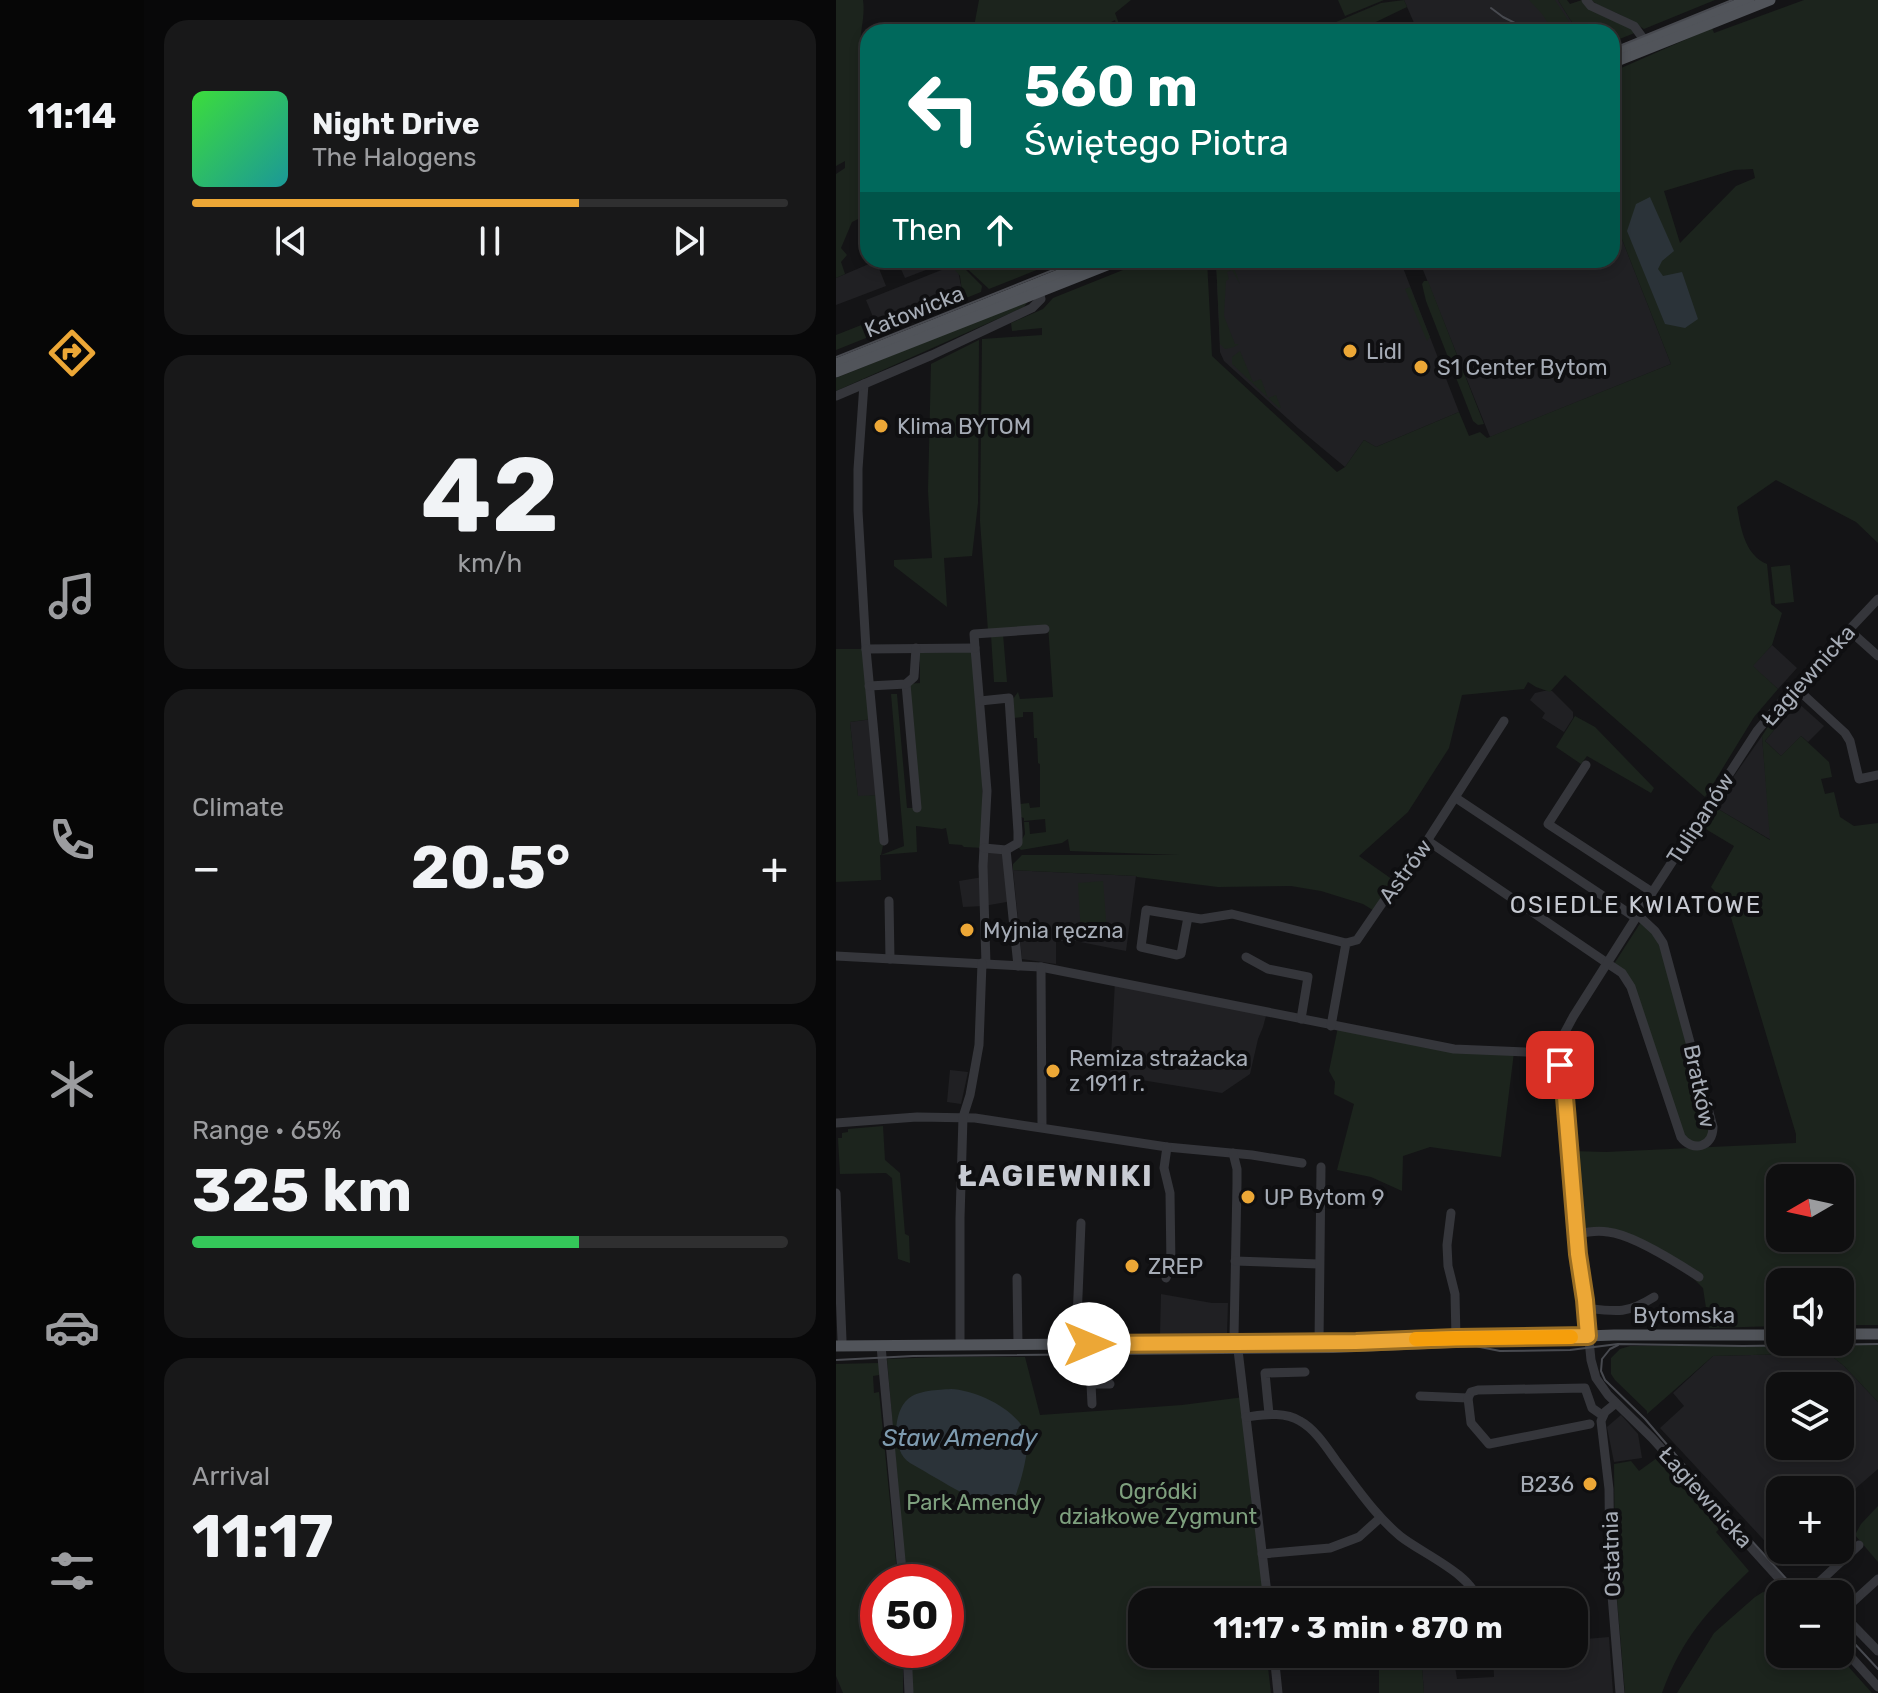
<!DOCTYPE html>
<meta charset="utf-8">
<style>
:root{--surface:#0f0f10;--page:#181819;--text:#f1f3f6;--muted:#9b9c9f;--line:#2f2f30;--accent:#eca736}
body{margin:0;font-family:Rubik,sans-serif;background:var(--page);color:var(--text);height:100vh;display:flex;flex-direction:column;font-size:30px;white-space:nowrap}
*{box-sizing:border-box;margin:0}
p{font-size:26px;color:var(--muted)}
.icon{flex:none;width:44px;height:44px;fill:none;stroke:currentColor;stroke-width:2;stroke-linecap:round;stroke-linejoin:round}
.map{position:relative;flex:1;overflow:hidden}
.details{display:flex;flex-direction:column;gap:20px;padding:20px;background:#080809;width:692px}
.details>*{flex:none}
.top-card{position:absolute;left:24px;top:24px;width:760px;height:244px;border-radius:24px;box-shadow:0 4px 12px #0003,0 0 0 2px var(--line);background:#00695c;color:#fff;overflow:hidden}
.needle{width:52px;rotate:261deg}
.fabs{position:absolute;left:930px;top:1164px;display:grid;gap:16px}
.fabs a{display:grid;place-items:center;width:88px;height:88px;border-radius:16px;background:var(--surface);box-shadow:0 4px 12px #0003,0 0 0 2px var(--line);font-size:40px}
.speed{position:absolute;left:24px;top:1564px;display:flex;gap:16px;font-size:40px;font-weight:700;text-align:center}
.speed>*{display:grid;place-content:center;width:104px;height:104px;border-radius:50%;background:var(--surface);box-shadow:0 4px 12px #0003,0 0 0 2px var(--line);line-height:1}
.speed .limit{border:12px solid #d22;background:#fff;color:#111}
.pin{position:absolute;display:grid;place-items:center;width:68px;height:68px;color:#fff;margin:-34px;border-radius:16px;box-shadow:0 4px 12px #0006}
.me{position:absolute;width:88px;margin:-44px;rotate:90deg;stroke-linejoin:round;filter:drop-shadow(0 0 6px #0008)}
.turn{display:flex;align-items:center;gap:28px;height:168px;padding:0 32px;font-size:36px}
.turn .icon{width:104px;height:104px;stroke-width:2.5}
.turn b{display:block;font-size:56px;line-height:68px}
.then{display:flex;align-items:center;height:76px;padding:0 32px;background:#0003;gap:16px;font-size:30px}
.big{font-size:60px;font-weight:700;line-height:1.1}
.details .card{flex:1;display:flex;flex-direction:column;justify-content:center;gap:12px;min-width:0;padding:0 28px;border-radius:24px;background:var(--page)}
.details .dial{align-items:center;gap:0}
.dial b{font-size:104px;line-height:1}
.song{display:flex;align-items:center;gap:24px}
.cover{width:96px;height:96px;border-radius:12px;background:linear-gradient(135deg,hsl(120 70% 55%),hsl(180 70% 35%))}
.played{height:8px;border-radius:4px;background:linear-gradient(90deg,var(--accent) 65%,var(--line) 65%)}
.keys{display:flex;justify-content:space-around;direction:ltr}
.heat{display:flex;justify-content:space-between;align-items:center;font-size:44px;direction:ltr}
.charge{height:12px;border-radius:6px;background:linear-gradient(90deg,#34c759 65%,var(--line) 0)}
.trip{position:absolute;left:292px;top:1588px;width:460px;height:80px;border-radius:24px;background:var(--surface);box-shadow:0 4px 12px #0003,0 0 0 2px var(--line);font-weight:700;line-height:80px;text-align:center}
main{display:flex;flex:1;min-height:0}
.dock{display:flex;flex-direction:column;width:144px;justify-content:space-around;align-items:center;background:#060606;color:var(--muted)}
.dock .icon{width:56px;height:56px}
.dock .on{color:var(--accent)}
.dock b{font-size:36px;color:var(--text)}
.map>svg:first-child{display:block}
</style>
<main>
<nav class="dock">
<b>11:14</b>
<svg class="icon on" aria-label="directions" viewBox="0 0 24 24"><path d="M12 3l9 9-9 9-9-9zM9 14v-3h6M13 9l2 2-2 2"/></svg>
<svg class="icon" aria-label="music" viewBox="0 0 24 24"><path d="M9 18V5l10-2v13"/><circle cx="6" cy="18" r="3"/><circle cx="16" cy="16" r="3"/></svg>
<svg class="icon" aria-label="phone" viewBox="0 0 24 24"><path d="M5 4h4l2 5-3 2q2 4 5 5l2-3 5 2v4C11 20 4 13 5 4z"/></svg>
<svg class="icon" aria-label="climate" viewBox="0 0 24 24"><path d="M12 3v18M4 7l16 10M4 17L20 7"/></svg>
<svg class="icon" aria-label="car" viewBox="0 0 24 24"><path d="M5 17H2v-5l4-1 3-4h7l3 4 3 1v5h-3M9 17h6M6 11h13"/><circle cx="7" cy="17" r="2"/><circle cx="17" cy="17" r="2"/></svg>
<svg class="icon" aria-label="filters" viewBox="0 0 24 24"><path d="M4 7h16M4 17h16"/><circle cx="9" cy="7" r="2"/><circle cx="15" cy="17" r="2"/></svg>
</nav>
<section class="details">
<div class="card">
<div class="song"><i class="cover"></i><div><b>Night Drive</b><p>The Halogens</p></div></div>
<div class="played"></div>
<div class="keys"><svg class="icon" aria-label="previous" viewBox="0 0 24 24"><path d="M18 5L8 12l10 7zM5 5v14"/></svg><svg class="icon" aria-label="pause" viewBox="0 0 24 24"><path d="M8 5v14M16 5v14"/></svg><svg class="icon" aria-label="next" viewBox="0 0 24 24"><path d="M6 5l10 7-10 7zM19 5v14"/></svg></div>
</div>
<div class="card dial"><b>42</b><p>km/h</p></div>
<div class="card"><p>Climate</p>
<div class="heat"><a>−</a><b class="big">20.5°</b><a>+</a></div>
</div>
<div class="card"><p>Range · 65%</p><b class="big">325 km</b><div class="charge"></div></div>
<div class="card"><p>Arrival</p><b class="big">11:17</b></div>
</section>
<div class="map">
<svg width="1042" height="1693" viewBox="0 0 1042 1693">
<rect width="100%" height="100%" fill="#141416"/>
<!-- built -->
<g fill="#202023" fill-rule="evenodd">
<polygon points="568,0 722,0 742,32 582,32"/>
<polygon points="776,219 780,224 835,364 654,437 585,265 599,260 776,260"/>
<polygon points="61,260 107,260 108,263 69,278"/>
<polygon points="380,260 564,260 623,412 540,447 528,440 509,467 462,428 388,361 384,352"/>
<polygon points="40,261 50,286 0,305 0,278"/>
<polygon points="121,265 126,291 116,294 117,296 106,301 104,296 40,324 30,300 113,267"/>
<polygon points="936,645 961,668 942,689 916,666"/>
<polygon points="708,691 716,691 737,712 737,718 728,732 706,718 709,713 694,700 699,693"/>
<polygon points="961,702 988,726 972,742 965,736 945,756 929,741"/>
<polygon points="36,719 44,795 22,797 14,722"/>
<polygon points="926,736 935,840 877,806"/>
<polygon points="148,848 170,850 176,901 148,906 127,907 123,881 147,877"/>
<polygon points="177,870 300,876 290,951 239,941 220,941 220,964 186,959"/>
<polygon points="279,981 431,1012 427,1027 422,1039 414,1074 386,1093 274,1075"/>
<polygon points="114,1070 132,1072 125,1104 111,1102"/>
<polygon points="325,1294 376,1303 392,1303 391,1334 324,1335"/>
<path d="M992,1353L1008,1366L1042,1402V1469L1004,1502V1490H944V1548L939,1552L824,1428L848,1406L837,1393L877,1356ZM944,1386H1004V1446H944Z"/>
<polygon points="785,1415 802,1434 806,1458 778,1462 771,1427"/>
<polygon points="773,1637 777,1693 588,1693 585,1654 617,1654 621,1679 658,1677 657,1654 738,1654 738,1640"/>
</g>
<!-- green -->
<g fill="#1c241d" fill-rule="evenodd">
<path d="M0,0H27C30,19 21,39 25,59C26,65 30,71 32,77V214L16,222L5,248L11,255L5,262L9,274L0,278V174L9,168V161L0,166Z"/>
<polygon points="143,0 295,0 279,13 286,32 283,32 279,20 263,28 264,32 260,32 258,28 253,32 137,32"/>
<polygon points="502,0 548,0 509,16"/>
<polygon points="568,0 571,7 519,32 504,32 500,22 545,3"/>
<polygon points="693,0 719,0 740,32 718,32 706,14"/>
<polygon points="722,0 731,0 734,4 746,0 801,32 776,42 776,32 742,32"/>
<polygon points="755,0 879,0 808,29 785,15 762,5"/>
<path d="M968,0H1042V543L1020,522L940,480L901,507C905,529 909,555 931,564L935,604L946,613L936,645L917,666L942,689L918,717L869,797L729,675L714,692L700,687L692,682L688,689L626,695L613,748L572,812L523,856L560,882L540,912L527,904L485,891L455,886L382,887L301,877L300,876L177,870V864L186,855H343L234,851L232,839L226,843L185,850L182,847L189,834L188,822H193L194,834L210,832L209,819L188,821V818L185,817L184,804L193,803L194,808L204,807V764L202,763L201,738H198L197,712H187V717L178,718L177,699L182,692L184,699L217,697L212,625L152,631L144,521L146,339L206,335V328L176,331L175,323L207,309L217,298L312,260H371L376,356L501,472L509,467L528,440L540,447L623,412L633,436L644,432L651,438L835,364L780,224L776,219V72L876,28L878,33ZM917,169L919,178L900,186L844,243L828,191L898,170Z"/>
<polygon points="122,260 204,260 203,269 153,289"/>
<polygon points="380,260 395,260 404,284 396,270 391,272 393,279 390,281 388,316 399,344 403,344 398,347 389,349 384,344"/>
<polygon points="121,265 128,268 146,286 145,292 0,350 0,335 38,320 41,324 105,296 107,301 116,296 116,294 126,291 124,276 119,270"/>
<polygon points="588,281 592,281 648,424 642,425 637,421 590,301 586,284"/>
<polygon points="574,287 594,337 591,341 569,289"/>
<polygon points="193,300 188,307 0,391 0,378"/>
<polygon points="143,340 142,503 136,556 108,558 111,607 58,566 58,560 96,558 92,491 95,364"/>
<polygon points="404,351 417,382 425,379 432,398 440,395 445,408 443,408 396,364 396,357"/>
<polygon points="954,565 958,602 939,604 935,567"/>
<polygon points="167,634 171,682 158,682 155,635"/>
<polygon points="80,648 139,648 144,701 148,848 128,847 126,845 113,844 110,828 106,829 80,826 81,852 44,855 45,880 0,882 0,649 30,649 36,719 14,722 22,796 44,795 48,841 45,855 68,846 55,694 61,694 71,808 81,808 70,684 84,683 84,663"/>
<path d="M958,699L961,702L929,741L945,756L965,736L993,762L996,777L985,779L989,794L998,792L1004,817L1018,826L1042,823V1325H1004V1282H944V1326L873,1328L867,1288L843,1264L775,1233L741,1234L735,1151L770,1152L960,1143V1134L891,904L875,887L898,846L863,825L877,806L934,840L926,736L943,709ZM944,1178H1004V1238H944Z"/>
<polygon points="739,716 759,727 818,788 815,793 751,756 745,764 720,747"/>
<polygon points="267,881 271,932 245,934 242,883"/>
<polygon points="805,922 819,931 877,1127 872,1142 850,1143 795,987 778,964"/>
<polygon points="502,1027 618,1049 678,1052 665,1157 594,1147 567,1156 566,1191 535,1177 501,1170 518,1104 498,1094 499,1082 493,1071"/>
<polygon points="47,1126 49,1160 64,1173 69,1234 73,1236 74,1263 62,1259 56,1178 50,1173 4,1174 2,1138 6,1138 6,1133 12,1132 12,1129"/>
<polygon points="1042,1344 1042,1402 1008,1366 992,1353 877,1356 811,1414 811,1411 779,1380 775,1374 775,1358 784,1349 794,1346"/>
<polygon points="105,1357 189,1357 204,1415 346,1405 408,1397 432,1602 306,1602 306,1654 438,1654 438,1657 431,1659 435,1693 74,1693 74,1650 110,1650 110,1582 70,1582 51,1359"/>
<polygon points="42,1363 44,1364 43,1375 37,1376 38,1393 43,1392 62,1582 42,1582 42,1650 67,1650 67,1693 7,1693 0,1676 0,1364"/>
<path d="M821,1458L883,1529L880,1532L913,1571C871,1612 847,1636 826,1693H789L779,1576L778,1464L795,1461L803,1471Z"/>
<polygon points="1042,1506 1042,1562 1019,1535 1025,1524"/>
<polygon points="927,1592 944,1596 944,1654 1001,1654 1036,1693 841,1693 878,1633 919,1597"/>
<polygon points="585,1654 588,1693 543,1693 543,1658"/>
</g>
<!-- water -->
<g fill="#2b3339">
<polygon points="814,197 838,251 826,261 822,269 827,276 846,272 862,319 849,328 829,324 791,231 800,204"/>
<path d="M115,1389C140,1390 184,1410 191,1437C194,1448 183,1495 175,1503C172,1506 169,1507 164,1506C141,1505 96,1475 74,1463C56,1452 56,1413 72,1399C82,1390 102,1390 115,1389Z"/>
</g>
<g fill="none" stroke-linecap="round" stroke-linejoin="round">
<!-- minor -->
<g stroke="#35363b" stroke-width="9">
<polyline points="750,0 755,6 798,26 809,41"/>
<polyline points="28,384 22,469 22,511 30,649 139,648 151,791 147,866 150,964"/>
<polyline points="0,396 96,355 196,308 205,299 202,287"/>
<polyline points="1013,630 1042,656"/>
<polyline points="139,648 138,634 209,629"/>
<polyline points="30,649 48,841"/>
<polyline points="70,684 81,808"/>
<polyline points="33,686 70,684 78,677 80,648"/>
<polyline points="959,687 1009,733 1014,741 1023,779 1042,775"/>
<polyline points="144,701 173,698 182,832 182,843 170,850 148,848"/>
<polyline points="750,765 712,824 816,892"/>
<path d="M592,841L774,965L786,973L795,987L845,1137C856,1152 877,1148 877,1127L827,943L819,931L804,917L797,916L620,798"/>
<polyline points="170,850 182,966"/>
<polyline points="53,901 54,959"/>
<polyline points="352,917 345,954 341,955 305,947 310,910 365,919 396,914 510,943"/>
<polyline points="0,956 205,967 618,1049 712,1053"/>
<polyline points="410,957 432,969 472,977 465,1019"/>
<polyline points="205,967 206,1127"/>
<polyline points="495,1026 510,943 521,940 547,902 564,883 668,721"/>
<polyline points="722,1045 737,1017 801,916 921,731 948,699 1042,599"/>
<polyline points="712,1053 715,1058 721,1059 727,1073 742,1254 749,1300 755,1360 760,1378 772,1395 816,1438 957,1594"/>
<polyline points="0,1123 81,1117 139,1118 331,1147 416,1155 466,1163"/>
<polyline points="397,1153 401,1169 401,1183 398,1336 402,1350 432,1602"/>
<polyline points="0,1193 6,1340"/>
<polyline points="615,1213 611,1245 612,1266 619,1294 620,1338"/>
<path d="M741,1234C750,1232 762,1230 772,1232C795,1234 843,1264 863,1277"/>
<polyline points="399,1261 483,1264"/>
<polyline points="181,1278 182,1345"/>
<polyline points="330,1278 335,1267 334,1193 328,1168 331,1147"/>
<path d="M750,1308C781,1312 791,1314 818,1297"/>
<polyline points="483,1342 485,1167"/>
<polyline points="240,1344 245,1223"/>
<polyline points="253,1344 251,1379 255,1384 256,1404"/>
<polyline points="124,1345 124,1218 127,1117 134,1095 143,1045 146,963"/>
<polyline points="45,1346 67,1582"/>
<polyline points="255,1384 274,1384"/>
<polyline points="584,1396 632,1398 635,1392 642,1390 749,1388 756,1408 766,1415"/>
<polyline points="632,1398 635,1423 653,1444 754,1424"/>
<polyline points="780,1403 769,1412 765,1421 773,1489 774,1571 784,1693"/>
<polyline points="433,1414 429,1373 469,1372"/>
<path d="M410,1417C427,1415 448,1411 464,1421C479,1429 491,1448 501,1462C521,1488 539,1515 564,1536C585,1553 638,1575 642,1602"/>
<polyline points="426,1554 494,1548 523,1537 544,1518"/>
<polyline points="987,1594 980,1585 1023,1545"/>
<polyline points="1004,1611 1009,1609 1042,1579"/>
<polyline points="1004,1612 1042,1651"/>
<polyline points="1004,1645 1042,1687"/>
<polyline points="71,1650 73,1693"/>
<polyline points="438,1654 442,1693"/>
</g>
<!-- major -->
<g stroke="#51545a" stroke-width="11">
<polyline points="776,54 913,0"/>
<polyline points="776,63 934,0"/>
<polyline points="0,364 260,260"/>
<polyline points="0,372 284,260"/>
<polyline points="1004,1334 1042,1334"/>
<polyline points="0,1346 520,1342 620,1338 696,1338 778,1335 944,1335"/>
</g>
<!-- tram -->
<g stroke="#484a50" stroke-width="2">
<polyline points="655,8 667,17 697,32"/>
<polyline points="776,49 896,0"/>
<polyline points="0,357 242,260"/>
<polyline points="782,1345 774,1349 766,1359 765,1371 769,1380 809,1419 875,1496 964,1594"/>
<polyline points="0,1360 77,1356 497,1352 639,1346 664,1351 734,1350 782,1344 907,1346 1042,1344"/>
<polyline points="1004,1628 1042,1669"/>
</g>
</g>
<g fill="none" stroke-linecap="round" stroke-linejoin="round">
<defs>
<polyline id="route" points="253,1344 520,1342 620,1338 752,1336 749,1300 742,1254 727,1073 724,1065"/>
</defs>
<!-- route casing -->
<use href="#route" stroke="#996d23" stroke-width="20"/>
<!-- route -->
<use href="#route" stroke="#eca736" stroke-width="14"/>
<!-- slow -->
<polyline stroke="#f59e0b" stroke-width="14" points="580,1339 735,1337"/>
</g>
<!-- markers -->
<g fill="#eca736" stroke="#0f0f11" stroke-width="3">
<circle cx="514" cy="351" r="8"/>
<circle cx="585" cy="367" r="8"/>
<circle cx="45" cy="426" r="8"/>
<circle cx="131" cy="930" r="8"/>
<circle cx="217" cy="1071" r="8"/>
<circle cx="412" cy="1197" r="8"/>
<circle cx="296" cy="1266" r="8"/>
<circle cx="754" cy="1484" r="8"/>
</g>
<g text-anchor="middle" stroke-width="8" stroke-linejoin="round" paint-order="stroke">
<!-- street labels -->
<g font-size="22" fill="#a6acb6" stroke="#0f0f11">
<text transform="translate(78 311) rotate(-22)" y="8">Katowicka</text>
<text transform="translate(972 675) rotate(-48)" y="8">Łagiewnicka</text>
<text transform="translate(864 818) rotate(-57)" y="8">Tulipanów</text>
<text transform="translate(569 871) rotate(-54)" y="8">Astrów</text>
<text transform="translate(864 1086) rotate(78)" y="8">Bratków</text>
<text x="848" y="1323">Bytomska</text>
<text transform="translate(870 1497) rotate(48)" y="8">Łagiewnicka</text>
<text transform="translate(775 1554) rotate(-92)" y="8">Ostatnia</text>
</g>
<!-- poi labels -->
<g font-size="22" fill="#a6acb6" stroke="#0f0f11" text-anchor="start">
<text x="530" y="359">Lidl</text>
<text x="601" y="375">S1 Center Bytom</text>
<text x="61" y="434">Klima BYTOM</text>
<text x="147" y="938">Myjnia ręczna</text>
<text x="233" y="1066">Remiza strażacka<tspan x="233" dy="25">z 1911 r.</tspan></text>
<text x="428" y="1205">UP Bytom 9</text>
<text x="312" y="1274">ZREP</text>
<text x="738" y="1492" text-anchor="end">B236</text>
</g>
<!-- park labels -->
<g font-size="22" fill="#7ea07e" stroke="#0f0f11">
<text x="322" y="1499">Ogródki<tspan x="322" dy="25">działkowe Zygmunt</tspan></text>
<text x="138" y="1510">Park Amendy</text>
</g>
<!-- neighbourhood labels -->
<g font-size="24" letter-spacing="2" fill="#c7cad2" stroke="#0f0f11">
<text x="800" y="913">OSIEDLE KWIATOWE</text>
</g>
<!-- water labels -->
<g font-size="24" font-style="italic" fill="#7e9bb0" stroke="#0f0f11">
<text x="124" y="1446">Staw Amendy</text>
</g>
<!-- district labels -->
<g font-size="30" font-weight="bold" letter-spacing="2" fill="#c7cad2" stroke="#0f0f11">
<text x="220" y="1186">ŁAGIEWNIKI</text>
</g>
</g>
</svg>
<div class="fabs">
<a><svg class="needle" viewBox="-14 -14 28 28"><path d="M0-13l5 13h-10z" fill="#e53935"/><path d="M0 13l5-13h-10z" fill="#9b9c9f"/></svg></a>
<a><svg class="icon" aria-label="sound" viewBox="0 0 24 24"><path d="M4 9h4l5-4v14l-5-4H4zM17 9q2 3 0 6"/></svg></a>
<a><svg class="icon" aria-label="layers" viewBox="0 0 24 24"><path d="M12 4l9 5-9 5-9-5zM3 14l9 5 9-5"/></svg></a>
<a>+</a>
<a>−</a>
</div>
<div class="speed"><div class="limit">50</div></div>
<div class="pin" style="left:724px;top:1065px;background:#d93025"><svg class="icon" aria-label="arrive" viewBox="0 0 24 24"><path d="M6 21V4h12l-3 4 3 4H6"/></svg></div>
<svg class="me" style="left:253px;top:1344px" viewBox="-20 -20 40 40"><circle r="19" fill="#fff"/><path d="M0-13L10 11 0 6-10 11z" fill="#eca736"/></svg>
<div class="trip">11:17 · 3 min · 870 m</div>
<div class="top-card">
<div class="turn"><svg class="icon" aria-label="left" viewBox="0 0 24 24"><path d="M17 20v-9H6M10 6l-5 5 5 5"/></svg><div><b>560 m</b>Świętego Piotra</div></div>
<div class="then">Then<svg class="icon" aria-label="ahead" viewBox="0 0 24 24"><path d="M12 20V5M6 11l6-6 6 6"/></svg></div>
</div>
</div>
</main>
